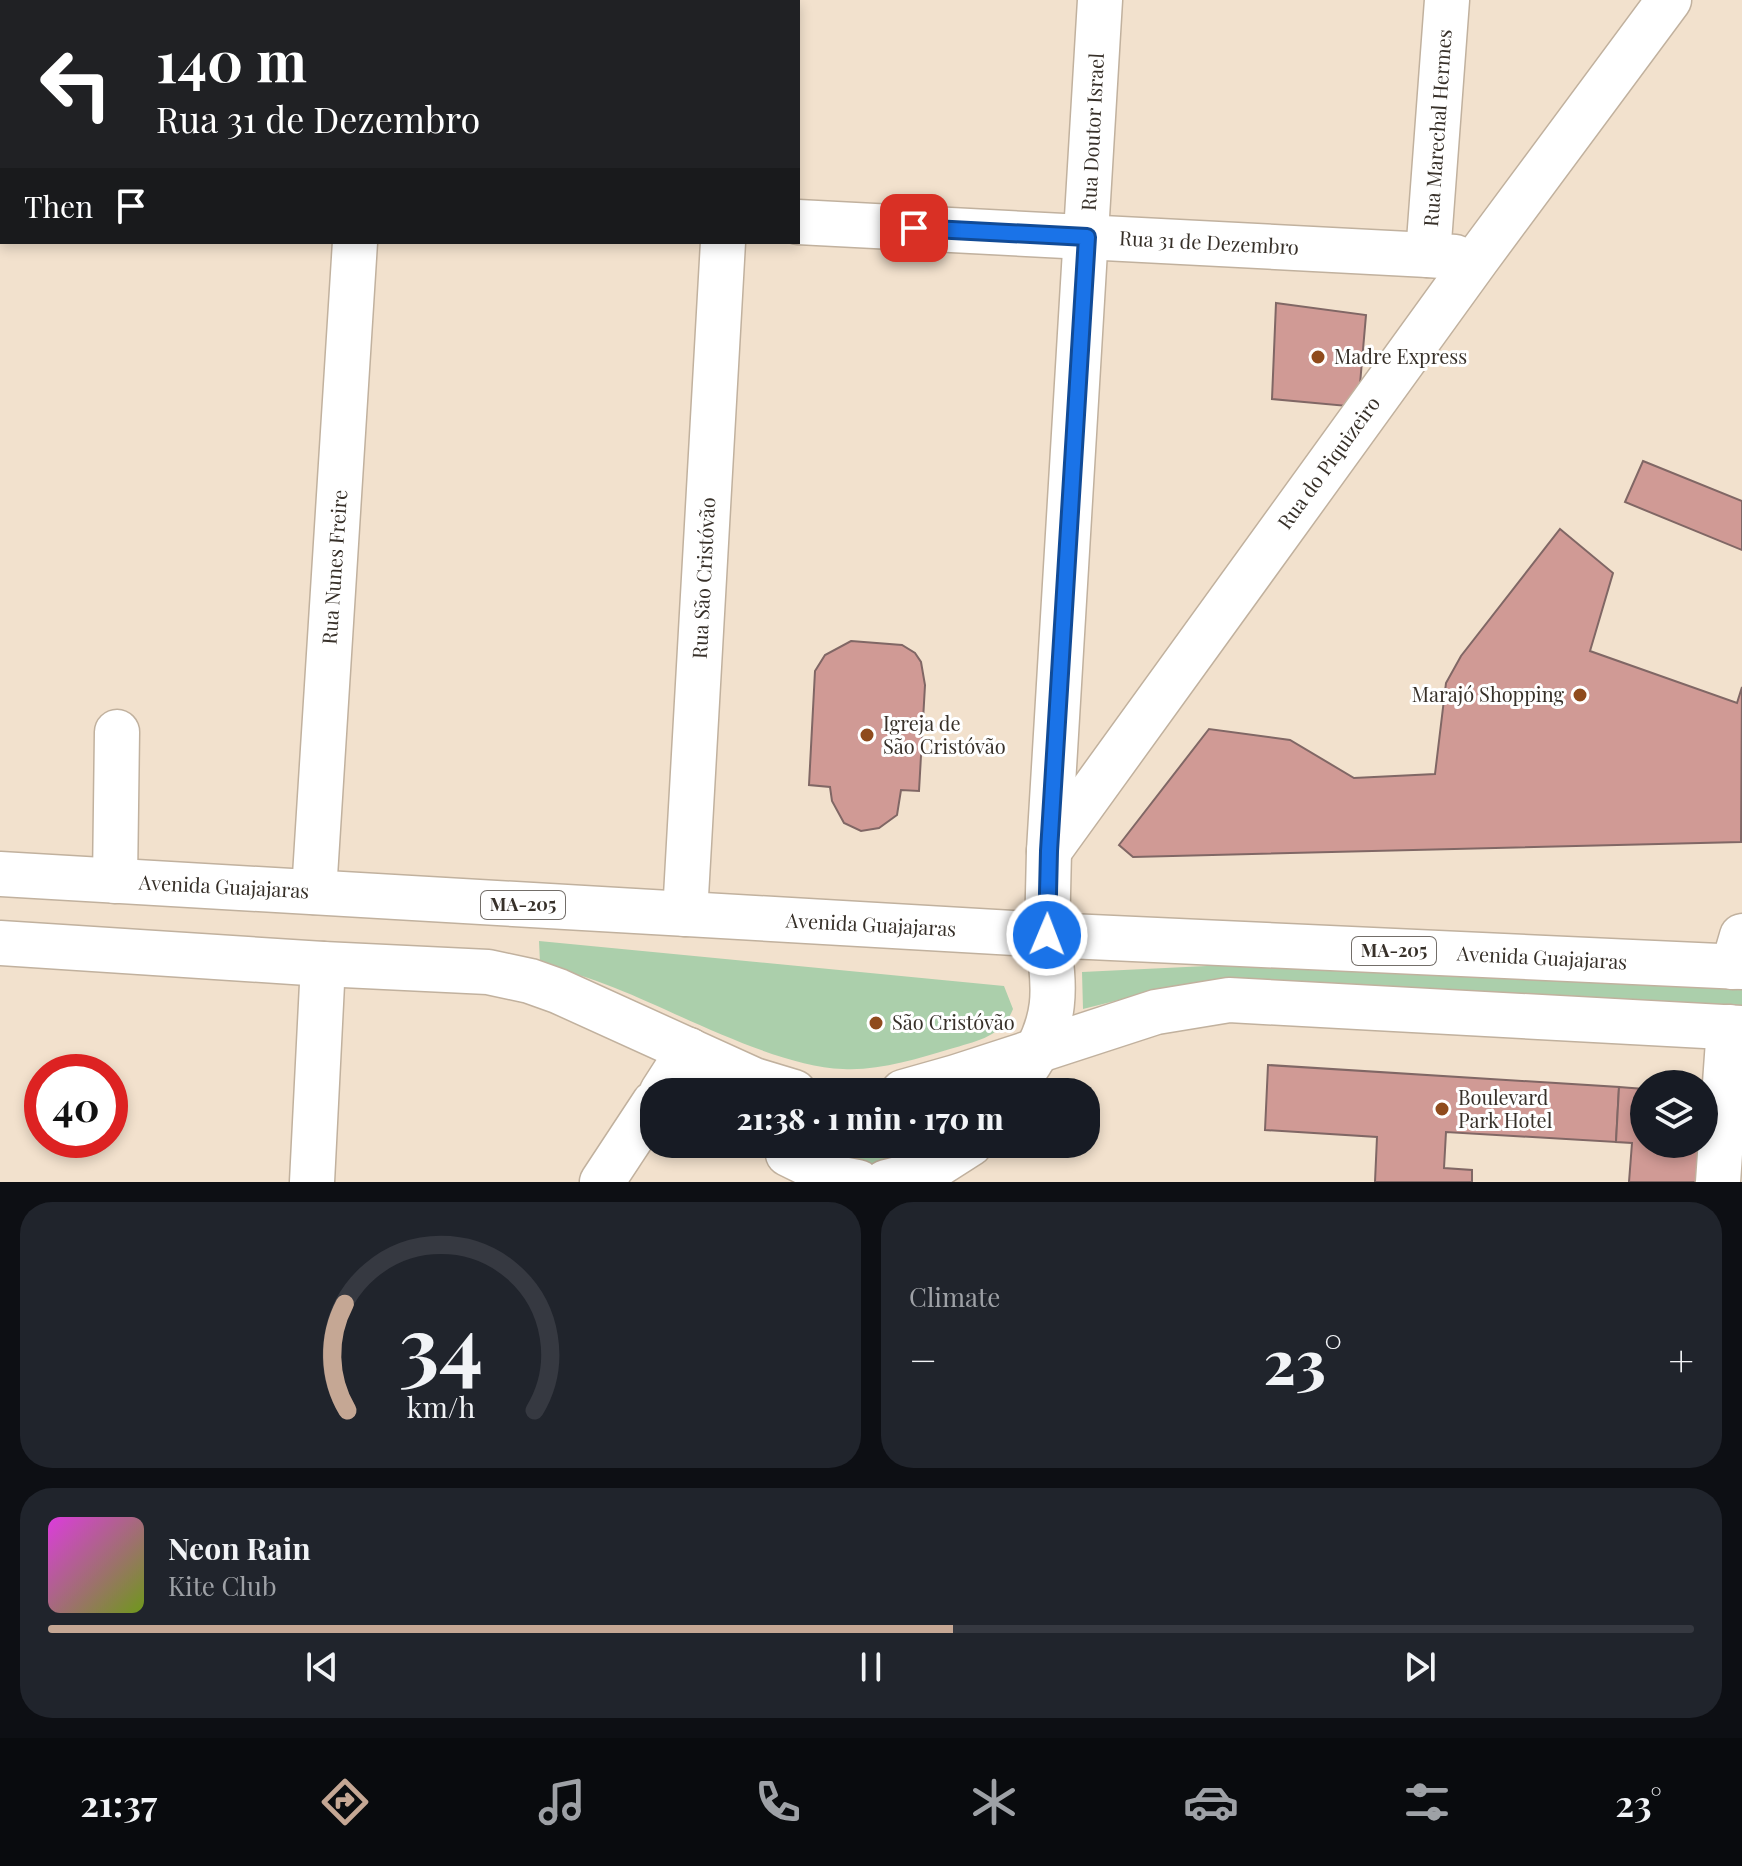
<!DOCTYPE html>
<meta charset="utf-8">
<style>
:root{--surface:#171b24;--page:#20242c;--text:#f1f3f6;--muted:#9ea1a6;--line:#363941;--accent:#c5a794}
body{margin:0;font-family:"Playfair Display",serif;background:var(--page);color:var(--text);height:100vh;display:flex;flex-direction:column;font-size:30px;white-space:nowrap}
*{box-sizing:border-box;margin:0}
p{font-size:26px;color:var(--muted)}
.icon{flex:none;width:44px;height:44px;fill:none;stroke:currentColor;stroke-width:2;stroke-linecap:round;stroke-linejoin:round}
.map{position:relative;height:1182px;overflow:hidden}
.details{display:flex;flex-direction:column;gap:20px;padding:20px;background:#0d0f14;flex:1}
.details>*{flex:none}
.banner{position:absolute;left:0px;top:0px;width:800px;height:244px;box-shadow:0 4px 12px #0003;background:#202124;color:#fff;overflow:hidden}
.fabs{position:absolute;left:1630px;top:1070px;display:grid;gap:16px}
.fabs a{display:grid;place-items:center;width:88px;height:88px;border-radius:50%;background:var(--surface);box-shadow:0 4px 12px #0003;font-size:40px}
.speed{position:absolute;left:24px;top:1054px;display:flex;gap:16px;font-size:40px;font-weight:700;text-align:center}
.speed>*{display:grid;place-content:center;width:104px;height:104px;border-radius:50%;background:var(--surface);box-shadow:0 4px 12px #0003;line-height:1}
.speed .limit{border:12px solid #d22;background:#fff;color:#111}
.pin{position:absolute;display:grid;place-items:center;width:68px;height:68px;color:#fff;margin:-34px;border-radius:16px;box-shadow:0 4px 12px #0006}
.me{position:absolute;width:88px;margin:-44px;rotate:1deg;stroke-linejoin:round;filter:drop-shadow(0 0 6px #0008)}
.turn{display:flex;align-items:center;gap:28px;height:168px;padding:0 24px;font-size:36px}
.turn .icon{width:104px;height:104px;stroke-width:2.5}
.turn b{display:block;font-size:56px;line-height:68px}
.then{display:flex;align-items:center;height:76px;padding:0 24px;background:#0003;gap:16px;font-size:30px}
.big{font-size:60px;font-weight:800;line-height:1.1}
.details .tile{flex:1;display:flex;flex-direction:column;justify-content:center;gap:12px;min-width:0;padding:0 28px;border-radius:32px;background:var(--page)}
.details .dial{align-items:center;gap:0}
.dial svg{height:208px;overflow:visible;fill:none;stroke:var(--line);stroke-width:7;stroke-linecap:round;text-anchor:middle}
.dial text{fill:var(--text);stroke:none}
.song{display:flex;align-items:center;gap:24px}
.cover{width:96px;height:96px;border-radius:12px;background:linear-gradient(135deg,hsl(300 70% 55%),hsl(80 70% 35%))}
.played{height:8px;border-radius:4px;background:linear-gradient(90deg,var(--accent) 55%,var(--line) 55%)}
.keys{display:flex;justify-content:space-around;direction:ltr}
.heat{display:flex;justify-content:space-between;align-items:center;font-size:44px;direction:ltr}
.details .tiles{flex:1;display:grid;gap:20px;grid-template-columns:1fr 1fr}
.tile:last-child{grid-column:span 2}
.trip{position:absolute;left:640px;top:1078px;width:460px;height:80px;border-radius:32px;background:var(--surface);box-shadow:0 4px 12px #0003;font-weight:800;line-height:80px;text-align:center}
.tab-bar{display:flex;height:128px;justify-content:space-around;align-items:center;background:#090b0e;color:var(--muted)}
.tab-bar .icon{width:56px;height:56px}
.tab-bar .on{color:var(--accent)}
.tab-bar b{font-size:36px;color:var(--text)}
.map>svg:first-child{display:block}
</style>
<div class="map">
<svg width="1742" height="1182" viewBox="0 0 1742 1182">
<rect width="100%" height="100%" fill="#f2e1cd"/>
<!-- green -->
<g fill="#abcfab">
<path d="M539,941L1004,986L1013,1009C1002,1037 977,1041 950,1049C917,1059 878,1071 843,1069C774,1066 681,1014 615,988C591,978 565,971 540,963Z"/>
<polygon points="1269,963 1742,989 1742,1007 1245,984 1171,987 1083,1009 1082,972"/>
<polygon points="818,1144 947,1144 928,1159 866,1167 828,1151"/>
</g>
<!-- building -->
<g fill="#d09a95" stroke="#806765" stroke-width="2">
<polygon points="1276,303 1366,315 1358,407 1272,399"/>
<polygon points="1643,461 1742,501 1742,550 1625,502"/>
<polygon points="1560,529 1613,573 1590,651 1737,703 1742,687 1741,842 1133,857 1119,845 1209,729 1290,740 1354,778 1435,774 1446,683 1461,656"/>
<polygon points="851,641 902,645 915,653 921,662 925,685 919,791 901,790 897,815 879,828 861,831 844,823 832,801 830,787 809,785 815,671 825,655"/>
<polygon points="1268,1065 1619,1087 1616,1142 1446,1132 1444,1168 1472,1170 1472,1182 1375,1182 1377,1137 1265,1130"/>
<polygon points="1619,1087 1644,1089 1644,1144 1704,1144 1703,1182 1629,1182 1632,1143 1616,1142"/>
</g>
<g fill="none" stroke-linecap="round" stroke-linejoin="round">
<defs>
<g id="minor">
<polyline points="1447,0 1428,255 1455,257"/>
<polyline points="369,2 369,0"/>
<polyline points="734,2 734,0"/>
<polyline points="798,222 1428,255"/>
<polyline points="1049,851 1477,259 1669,0"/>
<polyline points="115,881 117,732"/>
<polyline points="314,892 355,242"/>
<polyline points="685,914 723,242"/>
<polyline points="1047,935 1049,851 1100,0"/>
<polyline points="1733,967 1742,936"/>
<polyline points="662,1092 689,1050"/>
<polyline points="312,1182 323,964"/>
<polyline points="602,1182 654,1103"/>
<polyline points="1718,1182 1729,1027"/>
</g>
<g id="major">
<polyline points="9,2 9,0"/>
<polyline points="0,165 2,130"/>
<polyline points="0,874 1047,935 1742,967"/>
<polyline points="0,943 323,964 488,972 530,981 558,991 754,1080 794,1092"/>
<path d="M1025,1070C1058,1023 1056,989 1047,935"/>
<polyline points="903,1092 956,1077 1156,1012 1229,1000 1742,1028"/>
<polyline points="788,1154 837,1178 858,1182"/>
<polyline points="886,1182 926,1172 970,1144"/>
</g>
</defs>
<!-- minor casing -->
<use href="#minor" stroke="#c1b19e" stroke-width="47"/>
<!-- major casing -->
<use href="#major" stroke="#c1b19e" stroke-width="47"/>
<!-- minor -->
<use href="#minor" stroke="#fff" stroke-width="44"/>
<!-- major -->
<use href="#major" stroke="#fff" stroke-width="44"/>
</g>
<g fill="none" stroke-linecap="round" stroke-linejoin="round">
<defs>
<polyline id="route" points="914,228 1087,237 1049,851 1047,935"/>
</defs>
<!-- route casing -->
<use href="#route" stroke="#114b97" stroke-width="20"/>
<!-- route -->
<use href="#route" stroke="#1a73e8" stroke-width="14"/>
</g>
<!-- markers -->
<g fill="#8f4b1d" stroke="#fff" stroke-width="3">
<circle cx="1318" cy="357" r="8"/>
<circle cx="1580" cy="695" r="8"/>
<circle cx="867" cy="735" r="8"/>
<circle cx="876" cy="1023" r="8"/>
<circle cx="1442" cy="1109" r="8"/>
</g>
<g text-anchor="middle" stroke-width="6" stroke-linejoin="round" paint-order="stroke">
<!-- shield labels -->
<g fill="#fff" stroke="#736e69" stroke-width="2">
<rect x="481" y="891" width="84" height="28" rx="6"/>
<rect x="1352" y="937" width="84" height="28" rx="6"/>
</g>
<g font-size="18" font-weight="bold" fill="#373029">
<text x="523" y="911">MA-205</text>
<text x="1394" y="957">MA-205</text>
</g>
<!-- street labels -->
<g font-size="20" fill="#373029" stroke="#fff">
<text transform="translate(1438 128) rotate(-86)" y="7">Rua Marechal Hermes</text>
<text transform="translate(1093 132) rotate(-87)" y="7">Rua Doutor Israel</text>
<text transform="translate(1209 243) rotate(3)" y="7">Rua 31 de Dezembro</text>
<text transform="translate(1329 463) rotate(-54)" y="7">Rua do Piquizeiro</text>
<text transform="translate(335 567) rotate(-86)" y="7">Rua Nunes Freire</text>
<text transform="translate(704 578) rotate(-87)" y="7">Rua São Cristóvão</text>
<text transform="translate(224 887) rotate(3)" y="7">Avenida Guajajaras</text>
<text transform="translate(871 925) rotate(3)" y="7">Avenida Guajajaras</text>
<text transform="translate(1542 958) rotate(3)" y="7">Avenida Guajajaras</text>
</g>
<!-- poi labels -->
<g font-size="20" fill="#373029" stroke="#fff" text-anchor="start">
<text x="1334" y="364">Madre Express</text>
<text x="1564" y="702" text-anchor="end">Marajó Shopping</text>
<text x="883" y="731">Igreja de<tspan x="883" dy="23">São Cristóvão</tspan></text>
<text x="892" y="1030">São Cristóvão</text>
<text x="1458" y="1105">Boulevard<tspan x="1458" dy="23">Park Hotel</tspan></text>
</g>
</g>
</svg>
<div class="fabs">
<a><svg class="icon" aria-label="layers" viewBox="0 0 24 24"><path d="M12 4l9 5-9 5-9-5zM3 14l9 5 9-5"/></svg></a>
</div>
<div class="speed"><div class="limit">40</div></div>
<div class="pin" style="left:914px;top:228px;background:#d93025"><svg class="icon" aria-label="arrive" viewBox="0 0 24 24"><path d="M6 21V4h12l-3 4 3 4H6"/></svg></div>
<svg class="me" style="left:1047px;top:935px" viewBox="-20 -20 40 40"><circle r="17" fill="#1a73e8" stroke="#fff" stroke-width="3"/><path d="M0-11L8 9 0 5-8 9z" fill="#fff"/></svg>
<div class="trip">21:38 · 1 min · 170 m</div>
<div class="banner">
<div class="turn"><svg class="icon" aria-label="left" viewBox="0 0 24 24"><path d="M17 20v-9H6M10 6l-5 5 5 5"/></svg><div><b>140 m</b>Rua 31 de Dezembro</div></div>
<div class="then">Then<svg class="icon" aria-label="arrive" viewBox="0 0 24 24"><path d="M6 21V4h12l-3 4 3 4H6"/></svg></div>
</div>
</div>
<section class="details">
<div class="tiles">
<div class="tile dial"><svg viewBox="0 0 100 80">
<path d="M14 69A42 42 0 1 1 86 69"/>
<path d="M14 69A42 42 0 0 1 13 28" stroke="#c5a794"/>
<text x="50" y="56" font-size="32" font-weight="700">34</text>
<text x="50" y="72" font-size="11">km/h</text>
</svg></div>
<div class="tile"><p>Climate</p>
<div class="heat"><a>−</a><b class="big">23°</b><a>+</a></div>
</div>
<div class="tile">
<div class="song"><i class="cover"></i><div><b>Neon Rain</b><p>Kite Club</p></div></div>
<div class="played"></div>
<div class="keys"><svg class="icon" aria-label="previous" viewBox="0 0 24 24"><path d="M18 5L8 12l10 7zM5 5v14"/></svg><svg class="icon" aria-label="pause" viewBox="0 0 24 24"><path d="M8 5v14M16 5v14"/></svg><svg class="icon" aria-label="next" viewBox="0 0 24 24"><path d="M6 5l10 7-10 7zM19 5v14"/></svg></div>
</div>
</div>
</section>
<nav class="tab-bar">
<b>21:37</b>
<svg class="icon on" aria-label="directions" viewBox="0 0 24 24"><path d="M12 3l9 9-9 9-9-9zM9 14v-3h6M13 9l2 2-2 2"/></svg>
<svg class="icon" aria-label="music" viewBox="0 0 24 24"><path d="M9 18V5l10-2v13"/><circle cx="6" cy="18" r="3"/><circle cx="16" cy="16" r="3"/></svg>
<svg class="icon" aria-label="phone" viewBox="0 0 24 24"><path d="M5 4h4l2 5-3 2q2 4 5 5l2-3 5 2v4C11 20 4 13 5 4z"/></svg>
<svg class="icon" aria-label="climate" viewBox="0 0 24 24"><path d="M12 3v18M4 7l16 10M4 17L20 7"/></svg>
<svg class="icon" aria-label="car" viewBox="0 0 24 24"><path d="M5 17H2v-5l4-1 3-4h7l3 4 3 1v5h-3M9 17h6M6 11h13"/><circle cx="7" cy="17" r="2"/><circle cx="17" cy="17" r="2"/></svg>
<svg class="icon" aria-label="filters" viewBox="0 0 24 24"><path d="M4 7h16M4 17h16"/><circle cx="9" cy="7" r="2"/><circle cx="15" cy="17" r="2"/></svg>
<b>23°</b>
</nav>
